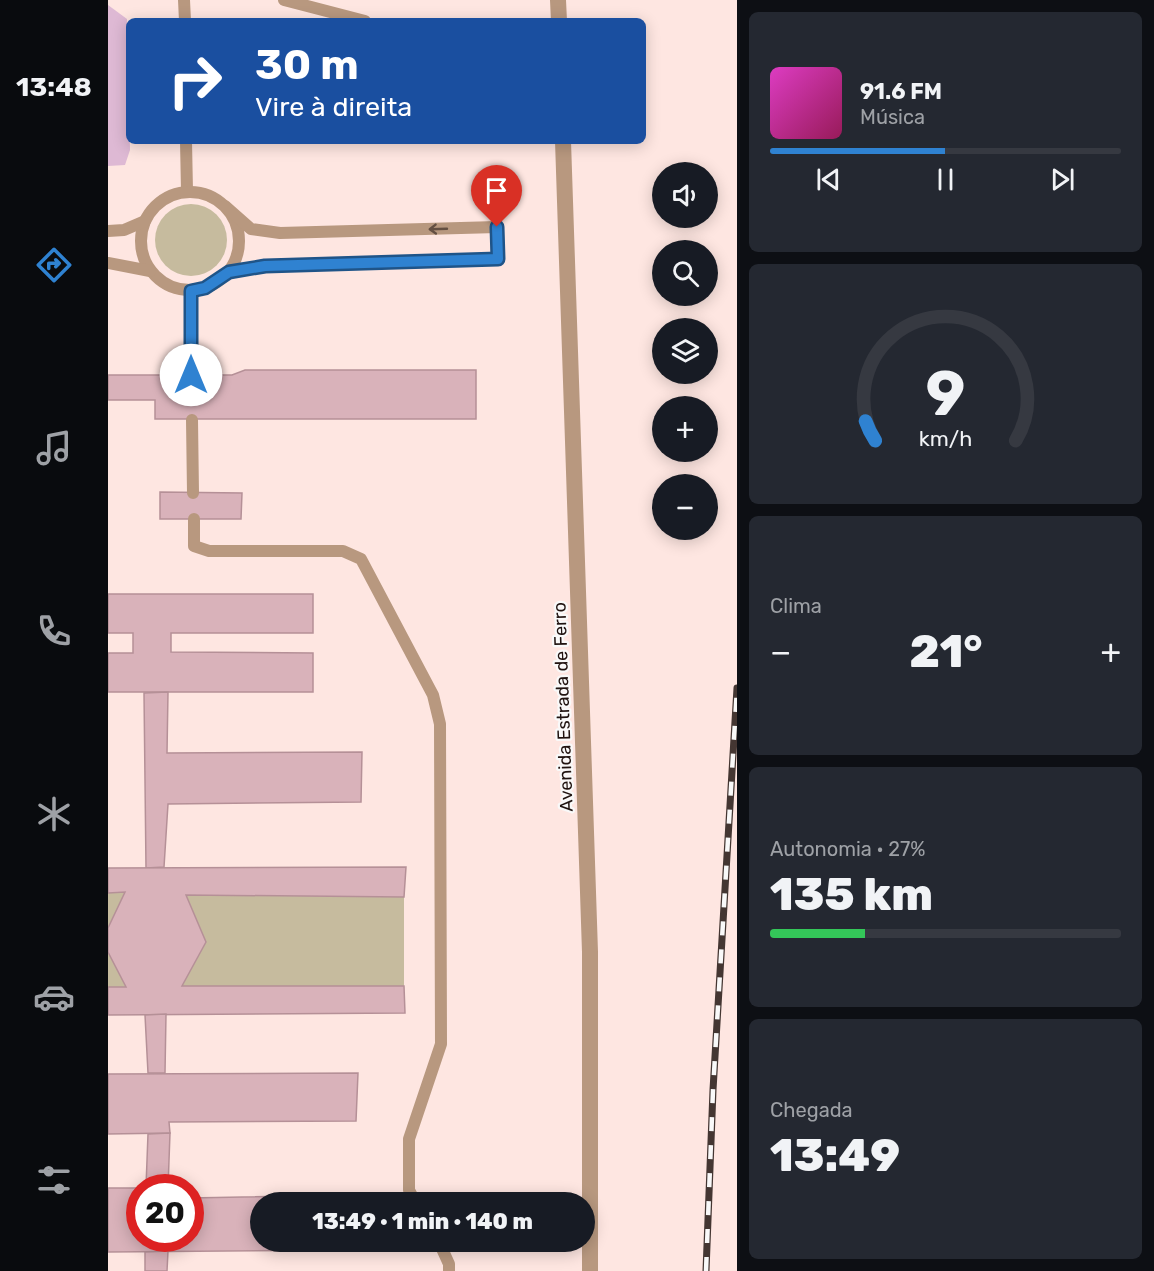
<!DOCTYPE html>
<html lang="pt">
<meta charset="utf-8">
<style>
:root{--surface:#171b24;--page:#242831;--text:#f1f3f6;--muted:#9ea1a6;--line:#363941;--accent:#2f82d1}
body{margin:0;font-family:Rubik,sans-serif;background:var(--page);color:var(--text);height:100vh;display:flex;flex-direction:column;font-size:22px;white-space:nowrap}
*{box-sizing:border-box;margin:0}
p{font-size:20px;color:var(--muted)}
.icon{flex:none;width:33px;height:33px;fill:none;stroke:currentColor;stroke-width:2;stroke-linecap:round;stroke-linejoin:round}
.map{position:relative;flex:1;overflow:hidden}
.panel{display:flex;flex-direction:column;gap:12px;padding:12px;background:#0d0f14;width:417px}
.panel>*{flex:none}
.guide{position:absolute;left:18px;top:18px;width:520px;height:126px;border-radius:9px;box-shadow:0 3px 15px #0003;background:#1a4fa0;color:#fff;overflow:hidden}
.fabs{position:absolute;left:544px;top:162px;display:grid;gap:12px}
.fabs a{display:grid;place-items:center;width:66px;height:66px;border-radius:50%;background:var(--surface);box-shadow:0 3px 15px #0003;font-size:30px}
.speed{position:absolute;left:18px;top:1174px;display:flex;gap:12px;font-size:30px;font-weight:700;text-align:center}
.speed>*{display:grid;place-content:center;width:78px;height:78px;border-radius:50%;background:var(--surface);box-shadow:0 3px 15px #0003;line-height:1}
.speed .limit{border:9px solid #d22;background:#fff;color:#111}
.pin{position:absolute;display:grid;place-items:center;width:51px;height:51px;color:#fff;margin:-62px -26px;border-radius:50% 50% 50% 0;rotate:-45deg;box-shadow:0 0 6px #0007}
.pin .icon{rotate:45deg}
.me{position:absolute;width:66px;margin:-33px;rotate:0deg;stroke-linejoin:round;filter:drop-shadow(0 0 4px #0008)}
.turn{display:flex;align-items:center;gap:21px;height:126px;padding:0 30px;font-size:27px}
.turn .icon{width:78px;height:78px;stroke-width:2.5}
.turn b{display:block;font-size:42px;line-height:51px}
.big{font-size:45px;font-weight:800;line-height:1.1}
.panel .tile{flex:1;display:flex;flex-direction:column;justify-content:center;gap:9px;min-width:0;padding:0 21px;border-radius:9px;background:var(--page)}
.panel .dial{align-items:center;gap:0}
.dial svg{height:156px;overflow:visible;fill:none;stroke:var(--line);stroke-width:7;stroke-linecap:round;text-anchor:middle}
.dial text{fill:var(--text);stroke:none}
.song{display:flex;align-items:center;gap:18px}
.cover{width:72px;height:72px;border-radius:9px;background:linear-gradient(135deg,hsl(310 70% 55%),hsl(330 70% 35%))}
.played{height:6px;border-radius:3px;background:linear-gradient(90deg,var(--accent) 50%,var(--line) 50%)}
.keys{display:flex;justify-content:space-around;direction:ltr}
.heat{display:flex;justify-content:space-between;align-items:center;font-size:33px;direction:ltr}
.charge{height:9px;border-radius:4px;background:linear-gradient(90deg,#34c759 27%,var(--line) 0)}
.trip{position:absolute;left:142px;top:1192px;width:345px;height:60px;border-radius:30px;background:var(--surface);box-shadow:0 3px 15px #0003;font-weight:800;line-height:60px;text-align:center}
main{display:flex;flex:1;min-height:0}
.dock{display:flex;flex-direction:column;width:108px;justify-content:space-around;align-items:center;background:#090b0e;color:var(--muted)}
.dock .icon{width:42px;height:42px}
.dock .on{color:var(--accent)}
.dock b{font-size:27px;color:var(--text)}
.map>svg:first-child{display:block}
</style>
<main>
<nav class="dock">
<b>13:48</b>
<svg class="icon on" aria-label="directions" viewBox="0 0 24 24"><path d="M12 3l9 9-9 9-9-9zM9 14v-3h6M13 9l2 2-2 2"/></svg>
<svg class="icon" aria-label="music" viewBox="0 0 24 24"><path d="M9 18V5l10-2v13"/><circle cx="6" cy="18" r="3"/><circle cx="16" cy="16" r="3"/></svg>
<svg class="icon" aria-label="phone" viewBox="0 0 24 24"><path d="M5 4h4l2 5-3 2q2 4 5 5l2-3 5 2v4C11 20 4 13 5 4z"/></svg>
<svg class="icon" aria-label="climate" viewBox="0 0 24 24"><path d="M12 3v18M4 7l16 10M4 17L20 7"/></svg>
<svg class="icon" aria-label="car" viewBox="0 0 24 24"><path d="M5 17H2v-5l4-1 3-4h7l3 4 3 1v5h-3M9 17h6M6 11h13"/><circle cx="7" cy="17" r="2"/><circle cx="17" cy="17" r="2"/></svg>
<svg class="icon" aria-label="filters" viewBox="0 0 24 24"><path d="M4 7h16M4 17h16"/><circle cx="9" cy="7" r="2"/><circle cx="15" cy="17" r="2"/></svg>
</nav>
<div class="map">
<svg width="629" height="1271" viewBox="0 0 629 1271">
<rect width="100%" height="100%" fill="#fee6e1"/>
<!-- green -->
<g fill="#c6bb9e">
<circle cx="83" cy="240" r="36"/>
<polygon points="17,892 0,928 0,893"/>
<polygon points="78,895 296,897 296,986 74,986 98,942"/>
<polygon points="0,952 18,987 0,987"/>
</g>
<!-- water -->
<polygon fill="#deb9d4" points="0,5 19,19 22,150 17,165 0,166"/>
<!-- building -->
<g fill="#d9b2ba" stroke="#b59097" stroke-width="1.5">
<polygon points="137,370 368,370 368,419 47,419 47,400 0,400 0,375 124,375"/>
<polygon points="52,492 134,493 133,519 52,519"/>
<polygon points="0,594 205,594 205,633 63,633 63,652 205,653 205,692 0,692 0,653 25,653 25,633 0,633"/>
<polygon points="60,692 59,753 254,752 253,802 60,804 56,867 38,868 36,693"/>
<polygon points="298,867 296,897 78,895 98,942 74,986 296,986 297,1013 0,1015 0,987 18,987 0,952 0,928 17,892 0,893 0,868"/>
<polygon points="58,1014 57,1073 40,1073 37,1015"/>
<polygon points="250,1073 248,1121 61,1122 62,1133 0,1134 0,1074"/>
<polygon points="62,1133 60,1188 38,1187 40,1134"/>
<polygon points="0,1188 60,1188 32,1188 32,1239 82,1239 82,1198 251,1195 251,1203 153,1203 153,1242 250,1242 250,1250 0,1252"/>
<polygon points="60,1251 59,1271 37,1271 37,1252"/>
</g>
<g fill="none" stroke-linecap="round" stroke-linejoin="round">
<!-- service -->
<g stroke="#b8987f" stroke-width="12">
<polyline points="76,0 77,21"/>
<polyline points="176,0 257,21"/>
<polyline points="78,141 79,191"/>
<circle cx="82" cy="241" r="49"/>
<polyline points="117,206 143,229 172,233 389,227 390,259 157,266 121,272"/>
<polyline points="0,231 16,230 37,221"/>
<polyline points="0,263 42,271"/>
<polyline points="83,375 83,291"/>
<polyline points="84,420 85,493"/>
<polyline points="86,519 86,546 101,551 235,551 253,559 325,695 332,724 333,1044 301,1139 301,1190 308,1203"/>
<polyline points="331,1242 341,1264 341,1271"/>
</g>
<!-- tertiary -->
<g stroke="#b8987f" stroke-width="16">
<polyline points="450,0 451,21"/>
<polyline points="455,141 482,952 482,1271"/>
</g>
<defs>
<polyline id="rail" points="598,1271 605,1090 629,688"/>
</defs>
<!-- rail casing -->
<use href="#rail" stroke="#443632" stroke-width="7"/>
<!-- rail -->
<use href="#rail" stroke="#f9f9f9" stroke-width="4.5" stroke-dasharray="14" stroke-linecap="butt"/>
</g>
<!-- one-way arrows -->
<defs><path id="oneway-shaft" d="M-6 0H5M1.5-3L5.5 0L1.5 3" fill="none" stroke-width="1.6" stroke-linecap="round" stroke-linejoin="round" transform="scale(1.5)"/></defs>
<use stroke="#644f42" href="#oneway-shaft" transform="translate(330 229) rotate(178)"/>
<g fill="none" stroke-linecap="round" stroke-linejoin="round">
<defs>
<polyline id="route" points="83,375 83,291 97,288 121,272 157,266 390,259 389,227"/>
</defs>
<!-- route casing -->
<use href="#route" stroke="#1f5488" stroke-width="15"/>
<!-- route -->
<use href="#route" stroke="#2f82d1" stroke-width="10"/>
</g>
<g text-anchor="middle" stroke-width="4.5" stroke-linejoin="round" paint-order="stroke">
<!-- street labels -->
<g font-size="18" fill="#201310" stroke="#f9f9f9">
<text transform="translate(455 707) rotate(-92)" y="6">Avenida Estrada de Ferro</text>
</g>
</g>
</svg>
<div class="fabs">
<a><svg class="icon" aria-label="sound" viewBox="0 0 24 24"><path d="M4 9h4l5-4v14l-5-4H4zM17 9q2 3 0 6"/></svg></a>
<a><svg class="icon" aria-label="search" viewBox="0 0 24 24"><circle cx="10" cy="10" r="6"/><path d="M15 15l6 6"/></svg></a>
<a><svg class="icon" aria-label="layers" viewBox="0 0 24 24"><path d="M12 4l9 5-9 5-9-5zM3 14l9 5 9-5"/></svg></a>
<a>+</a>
<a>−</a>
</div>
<div class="speed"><div class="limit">20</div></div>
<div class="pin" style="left:389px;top:227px;background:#d93025"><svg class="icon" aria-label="arrive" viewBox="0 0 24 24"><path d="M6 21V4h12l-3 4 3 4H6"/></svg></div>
<svg class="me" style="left:83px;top:375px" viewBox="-20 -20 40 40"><circle r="19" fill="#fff"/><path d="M0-13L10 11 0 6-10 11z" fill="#2f82d1"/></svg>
<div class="trip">13:49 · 1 min · 140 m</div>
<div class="guide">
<div class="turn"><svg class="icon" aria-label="right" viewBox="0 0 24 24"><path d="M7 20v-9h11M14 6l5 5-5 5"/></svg><div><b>30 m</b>Vire à direita</div></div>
</div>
</div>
<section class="panel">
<div class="tile">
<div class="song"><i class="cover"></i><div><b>91.6 FM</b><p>Música</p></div></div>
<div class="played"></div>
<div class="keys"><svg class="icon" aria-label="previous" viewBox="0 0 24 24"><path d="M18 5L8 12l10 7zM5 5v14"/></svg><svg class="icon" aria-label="pause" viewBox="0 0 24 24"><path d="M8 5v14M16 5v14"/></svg><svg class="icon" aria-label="next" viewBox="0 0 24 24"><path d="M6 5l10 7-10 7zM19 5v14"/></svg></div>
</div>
<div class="tile dial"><svg viewBox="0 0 100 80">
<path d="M14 69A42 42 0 1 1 86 69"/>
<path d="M14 69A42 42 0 0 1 9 59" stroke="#2f82d1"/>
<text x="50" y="56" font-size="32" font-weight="700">9</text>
<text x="50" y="72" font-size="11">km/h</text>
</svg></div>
<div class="tile"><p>Clima</p>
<div class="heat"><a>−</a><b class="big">21°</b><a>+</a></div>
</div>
<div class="tile"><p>Autonomia · 27%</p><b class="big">135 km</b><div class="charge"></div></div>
<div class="tile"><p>Chegada</p><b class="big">13:49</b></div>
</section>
</main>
